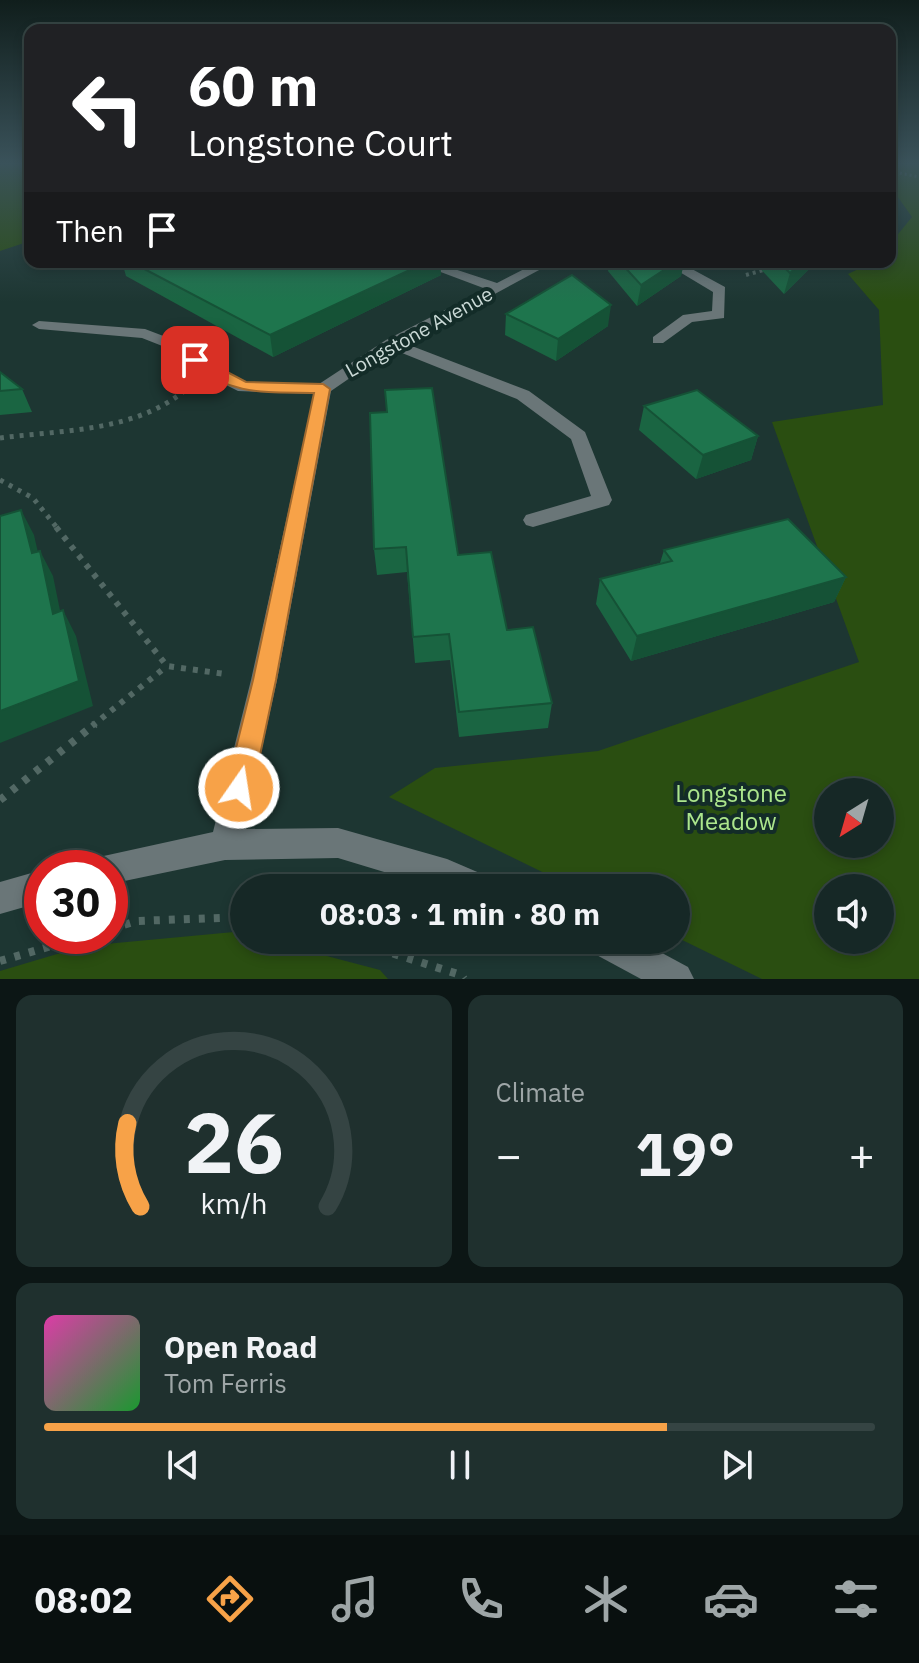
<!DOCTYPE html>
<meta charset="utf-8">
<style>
:root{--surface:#162826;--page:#1f302e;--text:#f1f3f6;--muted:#9ea6a7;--line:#354443;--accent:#f7a248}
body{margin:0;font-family:"IBM Plex Sans",sans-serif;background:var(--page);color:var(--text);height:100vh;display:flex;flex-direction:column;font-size:30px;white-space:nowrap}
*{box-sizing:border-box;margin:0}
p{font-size:26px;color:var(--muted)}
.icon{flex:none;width:44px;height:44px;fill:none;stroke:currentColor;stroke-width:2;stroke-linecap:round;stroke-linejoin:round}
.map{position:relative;height:979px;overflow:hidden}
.panel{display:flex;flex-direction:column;gap:16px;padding:16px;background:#0c1615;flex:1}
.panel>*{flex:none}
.top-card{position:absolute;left:24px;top:24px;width:872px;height:244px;border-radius:16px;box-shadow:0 4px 12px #0003,0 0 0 2px var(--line);background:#202124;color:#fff;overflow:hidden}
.needle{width:52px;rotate:217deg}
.controls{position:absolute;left:814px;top:778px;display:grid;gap:16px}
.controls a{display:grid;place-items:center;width:80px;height:80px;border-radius:50%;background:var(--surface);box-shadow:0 4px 12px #0003,0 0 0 2px var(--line);font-size:40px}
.speed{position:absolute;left:24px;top:850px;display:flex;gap:16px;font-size:40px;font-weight:700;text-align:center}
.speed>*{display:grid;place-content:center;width:104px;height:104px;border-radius:50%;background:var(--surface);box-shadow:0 4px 12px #0003,0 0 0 2px var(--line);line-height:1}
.speed .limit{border:12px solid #d22;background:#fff;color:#111}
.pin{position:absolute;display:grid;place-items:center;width:68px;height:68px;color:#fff;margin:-34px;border-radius:16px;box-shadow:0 4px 12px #0006}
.me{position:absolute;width:88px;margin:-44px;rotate:13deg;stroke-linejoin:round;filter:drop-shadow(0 0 6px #0008)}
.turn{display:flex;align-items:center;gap:28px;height:168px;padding:0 32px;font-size:36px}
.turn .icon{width:104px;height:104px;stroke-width:2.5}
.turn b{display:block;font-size:56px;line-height:68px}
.then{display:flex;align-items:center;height:76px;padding:0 32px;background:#0003;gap:16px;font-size:30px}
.big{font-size:60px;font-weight:700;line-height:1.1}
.panel .tile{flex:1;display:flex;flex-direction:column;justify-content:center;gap:12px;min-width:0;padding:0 28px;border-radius:16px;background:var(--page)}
.panel .dial{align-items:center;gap:0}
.dial svg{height:208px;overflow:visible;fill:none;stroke:var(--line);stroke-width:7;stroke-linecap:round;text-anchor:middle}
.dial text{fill:var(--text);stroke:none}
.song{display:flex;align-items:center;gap:24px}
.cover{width:96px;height:96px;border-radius:12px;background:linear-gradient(135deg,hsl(320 70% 55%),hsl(130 70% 35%))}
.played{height:8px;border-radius:4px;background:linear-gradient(90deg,var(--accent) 75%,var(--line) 75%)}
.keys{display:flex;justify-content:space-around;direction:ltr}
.heat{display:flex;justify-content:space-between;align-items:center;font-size:44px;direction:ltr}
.panel .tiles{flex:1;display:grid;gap:16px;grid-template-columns:1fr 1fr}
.tile:last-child{grid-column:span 2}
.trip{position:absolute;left:230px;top:874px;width:460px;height:80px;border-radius:40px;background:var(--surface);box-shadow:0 4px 12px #0003,0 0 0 2px var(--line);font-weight:700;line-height:80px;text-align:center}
.tabs{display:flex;height:128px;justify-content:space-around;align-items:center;background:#09100f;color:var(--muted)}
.tabs .icon{width:56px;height:56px}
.tabs .on{color:var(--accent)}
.tabs b{font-size:36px;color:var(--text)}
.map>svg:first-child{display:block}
</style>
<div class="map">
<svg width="919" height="979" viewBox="0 0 919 979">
<rect width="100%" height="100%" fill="#1d3632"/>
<!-- green -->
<g fill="#2a4e11" fill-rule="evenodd">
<polygon points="0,164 30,164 30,241 0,251"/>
<path d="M890,164H919V979H762L676,937V888H575L389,797L435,768L598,751L859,662L772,422L883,405L879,310L848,274L873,262H890V244L912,217L890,186ZM828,792H880V844H828ZM828,888H880V940H828Z"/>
<polygon points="234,932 244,934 244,940 266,940 380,970 388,979 0,979 0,971 84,946"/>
</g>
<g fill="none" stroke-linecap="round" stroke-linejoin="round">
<!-- path-far4 -->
<polyline stroke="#526864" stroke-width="3" stroke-dasharray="2 3" stroke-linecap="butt" points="890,171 919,177"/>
<!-- path-far3 -->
<polyline stroke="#526864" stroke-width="4" stroke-dasharray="3 4" stroke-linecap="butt" points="746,275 767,269"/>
<!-- path-far2 -->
<g stroke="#526864" stroke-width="5" stroke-dasharray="4 6" stroke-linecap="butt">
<path d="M0,438C62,430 134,432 184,391"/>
<polyline points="0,480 33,498 58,529"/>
</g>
<!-- path-far1 -->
<g stroke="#526864" stroke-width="6" stroke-dasharray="5 7" stroke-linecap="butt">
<polyline points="56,527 167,666 225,674"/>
<polyline points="92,726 167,666"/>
</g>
<!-- path -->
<g stroke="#526864" stroke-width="8" stroke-dasharray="6 9" stroke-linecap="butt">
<polyline points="0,800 95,724"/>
<polyline points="110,929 137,921 244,917"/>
<polyline points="350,940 461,975 464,979"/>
<polyline points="0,961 86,936"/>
</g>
<!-- minor -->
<g fill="#6a7678" fill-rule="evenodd">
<polygon points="414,262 433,262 497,283 538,262 554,262 404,343 529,391 585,432 612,500 609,505 533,527 526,525 523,520 526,515 591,496 571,439 517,399 392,349 331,391 277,680 244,829 338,828 447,859 489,877 494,888 437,888 338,858 225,860 110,884 110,868 94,868 99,857 213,832 251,680 314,394 238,391 204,374 175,351 142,338 39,329 32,325 39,321 145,329 187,345 216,368 247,382 319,384 386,340 486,289"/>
<polygon points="663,262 679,262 725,287 724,318 692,322 663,343 653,343 653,337 683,315 712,311 713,292"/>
<polygon points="42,870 42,902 0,914 0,882"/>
<polygon points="586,940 638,940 688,967 694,979 641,979 591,952"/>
</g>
</g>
<!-- wall -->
<g fill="#1a6542">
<polygon points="122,262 440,262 441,275 273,357 126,276"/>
<polygon points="442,262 468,262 458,267"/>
<polygon points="609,262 684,262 681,276 637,306 608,271"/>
<polygon points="685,262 702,262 695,267"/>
<polygon points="754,262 816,262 784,294"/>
<polygon points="506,314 608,326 556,361 505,335"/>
<polygon points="0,372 22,389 32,412 0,415"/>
<polygon points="644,406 758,436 751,460 696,479 639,430"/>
<polygon points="370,413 552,703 548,728 459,737 450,660 415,663 407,572 377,575 374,549"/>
<polygon points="664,550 846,577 834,602 631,661 596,604 600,579 660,563"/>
</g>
<!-- shaded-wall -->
<g fill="#155236">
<polygon points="427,262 440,262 441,275 273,357 270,335"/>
<polygon points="458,262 468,262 458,267"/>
<polygon points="676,262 684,262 681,276 637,306 641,285"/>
<polygon points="802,262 816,262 784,294 790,273"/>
<polygon points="611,305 608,326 556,361 558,339"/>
<polygon points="758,436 751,460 696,479 703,455"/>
<polygon points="21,510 34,535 44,579 32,553"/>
<polygon points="40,551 53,576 66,640 53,614"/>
<polygon points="846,577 834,602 631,661 637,636"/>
<polygon points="63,610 76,636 93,706 0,743 0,711"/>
</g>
<!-- building -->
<g fill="#1e754d" stroke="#155236" stroke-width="2">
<polygon points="131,262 427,262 270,335"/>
<polygon points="620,262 676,262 641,285"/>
<polygon points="779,262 802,262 790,273"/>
<polygon points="572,275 611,305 558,339 506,314"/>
<polygon points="0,372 22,389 0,391"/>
<polygon points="432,388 458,555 491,552 507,630 533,627 552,703 459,712 449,634 413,637 406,547 374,549 370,413 387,412 385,390"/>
<polygon points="697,390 758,436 703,455 644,406"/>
<polygon points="21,510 32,553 40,551 53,614 63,610 79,681 0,711 0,516"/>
<polygon points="788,519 846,577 637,636 600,579 672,561 664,550"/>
</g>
<!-- sky -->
<linearGradient id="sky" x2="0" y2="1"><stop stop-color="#101e1c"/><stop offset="0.54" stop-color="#3a525a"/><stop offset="1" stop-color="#3a525a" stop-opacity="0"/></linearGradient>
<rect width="919" height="302" fill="url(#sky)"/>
<!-- route -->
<path fill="#f7a248" stroke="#a1692f" stroke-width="2" d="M195,355L246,382L323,384L330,389L276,680L253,788L249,797L239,801L230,797L226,788L253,680L314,393C263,392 233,396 190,363V357Z"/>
<g text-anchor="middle" stroke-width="8" stroke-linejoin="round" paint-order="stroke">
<!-- street labels -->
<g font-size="20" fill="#cbdad7" stroke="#132c28">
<text transform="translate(419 332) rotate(-29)" y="7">Longstone Avenue</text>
</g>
<!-- near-park labels -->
<g font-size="24" fill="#ace68c" stroke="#132c28">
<text x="731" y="802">Longstone<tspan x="731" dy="28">Meadow</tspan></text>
</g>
</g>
</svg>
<div class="controls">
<a><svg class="needle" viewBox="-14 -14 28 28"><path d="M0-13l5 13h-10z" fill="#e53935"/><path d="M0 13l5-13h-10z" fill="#9ea6a7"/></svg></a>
<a><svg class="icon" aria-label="sound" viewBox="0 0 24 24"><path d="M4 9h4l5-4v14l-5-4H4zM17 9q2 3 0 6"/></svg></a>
</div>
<div class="speed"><div class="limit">30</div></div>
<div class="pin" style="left:195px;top:360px;background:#d93025"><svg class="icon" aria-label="arrive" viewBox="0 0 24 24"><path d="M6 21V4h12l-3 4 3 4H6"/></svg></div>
<svg class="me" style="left:239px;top:788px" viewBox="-20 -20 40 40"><circle r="17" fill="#f7a248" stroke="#fff" stroke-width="3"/><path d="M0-11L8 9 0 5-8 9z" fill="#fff"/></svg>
<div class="trip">08:03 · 1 min · 80 m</div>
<div class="top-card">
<div class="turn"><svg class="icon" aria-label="left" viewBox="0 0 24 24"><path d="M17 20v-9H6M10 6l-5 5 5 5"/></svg><div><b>60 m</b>Longstone Court</div></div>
<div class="then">Then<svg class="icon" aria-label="arrive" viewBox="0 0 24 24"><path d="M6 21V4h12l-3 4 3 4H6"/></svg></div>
</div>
</div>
<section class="panel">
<div class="tiles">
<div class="tile dial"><svg viewBox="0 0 100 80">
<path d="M14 69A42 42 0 1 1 86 69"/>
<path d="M14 69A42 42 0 0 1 9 37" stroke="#f7a248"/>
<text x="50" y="56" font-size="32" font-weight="700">26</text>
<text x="50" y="72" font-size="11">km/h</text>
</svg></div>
<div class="tile"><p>Climate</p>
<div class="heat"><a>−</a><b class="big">19°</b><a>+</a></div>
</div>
<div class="tile">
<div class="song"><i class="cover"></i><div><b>Open Road</b><p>Tom Ferris</p></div></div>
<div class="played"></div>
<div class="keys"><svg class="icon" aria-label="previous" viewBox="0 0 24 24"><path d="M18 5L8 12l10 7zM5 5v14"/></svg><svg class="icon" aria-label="pause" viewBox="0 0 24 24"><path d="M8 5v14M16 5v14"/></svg><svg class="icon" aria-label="next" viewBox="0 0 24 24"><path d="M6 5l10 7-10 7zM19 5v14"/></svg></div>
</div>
</div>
</section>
<nav class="tabs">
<b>08:02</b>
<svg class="icon on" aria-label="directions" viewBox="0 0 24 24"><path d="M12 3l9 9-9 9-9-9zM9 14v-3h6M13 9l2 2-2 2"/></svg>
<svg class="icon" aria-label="music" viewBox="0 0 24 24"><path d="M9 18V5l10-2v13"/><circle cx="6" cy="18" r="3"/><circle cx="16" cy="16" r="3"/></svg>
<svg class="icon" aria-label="phone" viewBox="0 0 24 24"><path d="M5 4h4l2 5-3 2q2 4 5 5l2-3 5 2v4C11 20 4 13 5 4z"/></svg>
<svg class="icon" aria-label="climate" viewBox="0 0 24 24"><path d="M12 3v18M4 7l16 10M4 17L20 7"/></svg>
<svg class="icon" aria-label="car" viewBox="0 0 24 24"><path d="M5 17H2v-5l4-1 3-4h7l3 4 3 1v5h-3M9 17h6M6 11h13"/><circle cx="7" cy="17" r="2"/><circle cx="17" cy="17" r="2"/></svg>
<svg class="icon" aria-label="filters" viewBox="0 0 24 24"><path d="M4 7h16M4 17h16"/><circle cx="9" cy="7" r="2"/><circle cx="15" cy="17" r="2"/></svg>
</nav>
